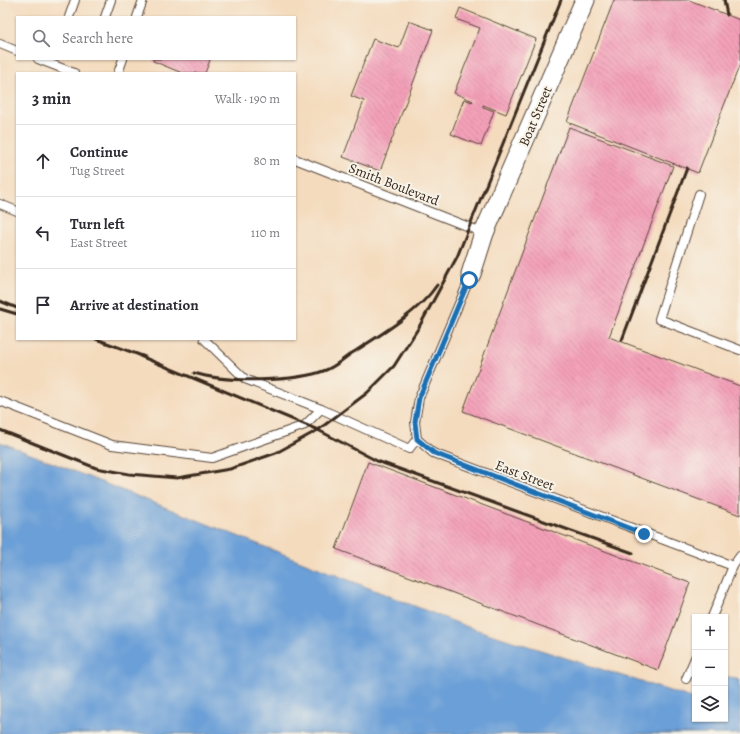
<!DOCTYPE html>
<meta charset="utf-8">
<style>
body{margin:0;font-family:Alegreya,serif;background:#f2f2f3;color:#2b2b33}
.controls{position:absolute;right:12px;bottom:12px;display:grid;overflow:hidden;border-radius:0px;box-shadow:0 1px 3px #0004}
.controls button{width:36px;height:36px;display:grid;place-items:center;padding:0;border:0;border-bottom:1px solid #e1e1e2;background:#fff;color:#2b2b33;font:20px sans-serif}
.stop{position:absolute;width:12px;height:12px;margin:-9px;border:3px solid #1f6fb2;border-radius:50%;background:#fff}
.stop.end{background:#1f6fb2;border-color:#fff;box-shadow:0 1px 4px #0008}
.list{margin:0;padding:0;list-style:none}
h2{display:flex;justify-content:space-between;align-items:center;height:52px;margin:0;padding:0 16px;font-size:17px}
h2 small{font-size:13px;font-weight:400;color:#7c7c81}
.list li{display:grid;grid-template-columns:26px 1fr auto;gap:12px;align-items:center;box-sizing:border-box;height:72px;padding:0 16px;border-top:1px solid #e1e1e2}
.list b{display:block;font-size:15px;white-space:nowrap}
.list p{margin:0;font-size:13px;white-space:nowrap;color:#7c7c81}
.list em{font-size:13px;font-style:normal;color:#7c7c81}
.icon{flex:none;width:22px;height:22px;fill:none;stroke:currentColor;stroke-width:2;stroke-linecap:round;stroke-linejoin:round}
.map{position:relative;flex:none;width:740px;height:734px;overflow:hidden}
.search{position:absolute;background:#fff;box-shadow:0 1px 3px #0004;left:16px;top:16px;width:280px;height:44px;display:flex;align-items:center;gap:10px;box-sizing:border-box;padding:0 14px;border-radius:0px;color:#7c7c81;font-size:15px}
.panel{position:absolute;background:#fff;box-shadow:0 1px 3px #0004;left:16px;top:72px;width:280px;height:268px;border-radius:0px}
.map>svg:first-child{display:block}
.water{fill:#6b9fd7;stroke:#53647a}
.building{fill:url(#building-back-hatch)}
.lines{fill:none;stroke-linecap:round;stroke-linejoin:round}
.service-casing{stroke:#574536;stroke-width:10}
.tertiary-casing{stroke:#574536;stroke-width:21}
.service{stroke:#fff;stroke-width:8}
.tertiary{stroke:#fff;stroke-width:19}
.rail{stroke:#3b2a1e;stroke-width:3}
.route{stroke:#1f6fb2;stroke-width:5}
.labels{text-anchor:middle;stroke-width:4;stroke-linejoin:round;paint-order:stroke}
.street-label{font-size:14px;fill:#3b2a1e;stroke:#f7f3e8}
</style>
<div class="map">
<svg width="740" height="734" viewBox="0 0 740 734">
<defs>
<pattern id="building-back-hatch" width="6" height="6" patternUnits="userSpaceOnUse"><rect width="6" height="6" fill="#f4a1ba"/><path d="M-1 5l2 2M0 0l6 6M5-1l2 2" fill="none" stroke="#c78397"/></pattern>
</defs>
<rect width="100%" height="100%" fill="#f7f3e8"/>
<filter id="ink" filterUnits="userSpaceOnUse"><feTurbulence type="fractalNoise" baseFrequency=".025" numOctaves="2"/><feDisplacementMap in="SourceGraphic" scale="8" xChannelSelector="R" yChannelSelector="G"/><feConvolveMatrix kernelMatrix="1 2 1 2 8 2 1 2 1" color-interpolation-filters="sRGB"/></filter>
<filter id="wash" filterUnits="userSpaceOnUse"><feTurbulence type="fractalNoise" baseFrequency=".012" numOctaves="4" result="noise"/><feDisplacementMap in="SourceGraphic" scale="16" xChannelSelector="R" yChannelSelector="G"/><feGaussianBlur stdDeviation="0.9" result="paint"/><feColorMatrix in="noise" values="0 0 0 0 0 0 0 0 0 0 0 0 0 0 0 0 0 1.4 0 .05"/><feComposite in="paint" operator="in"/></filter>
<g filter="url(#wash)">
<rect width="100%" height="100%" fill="#f4dbbe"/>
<path class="water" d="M0,442L465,626L695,699V719H725V676L740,680V734H0Z"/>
<g id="blocks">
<g class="building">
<path d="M614,0H689L740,20V64L698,173L567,122Z"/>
<path d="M460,8L536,39L506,114L483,105V107L494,111L481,146L451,134L464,99L472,102L473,101L454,93L480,28L456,19Z"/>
<path d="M409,21L433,30L380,171L343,157L364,101L351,96L373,39L399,48Z"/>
<path d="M153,59H207L210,60L205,73H182L153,61Z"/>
<path d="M569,127L673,166L609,337L740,386V515L463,411Z"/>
<path d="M368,462L690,583L658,670L336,549Z"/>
</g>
</g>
</g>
<g filter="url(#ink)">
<use href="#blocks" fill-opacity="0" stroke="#574536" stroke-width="1"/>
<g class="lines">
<defs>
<g id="service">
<path d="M69,17L75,0"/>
<path d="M105,17L111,0"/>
<path d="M137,17L143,0"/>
<path d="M0,44L17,51"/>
<path d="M38,59L74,73"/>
<path d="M118,73L123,59"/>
<path d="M295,159L484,233"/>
<path d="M699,194L659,319L740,350"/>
<path d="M0,204L17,211"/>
<path d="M469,280L419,398L415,422L417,439L433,453L733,566"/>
<path d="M204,339L245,379L321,409"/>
<path d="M0,401L112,445L212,458L305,425L321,409L409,449L417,439"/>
<path d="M712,617L733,566L740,556"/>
<path d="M686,679L695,658"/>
</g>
<path id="tertiary" d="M471,274L484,233L585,0"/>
</defs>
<use href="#service" class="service-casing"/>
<use href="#tertiary" class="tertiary-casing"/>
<use href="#service" class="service"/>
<use href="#tertiary" class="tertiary"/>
<g class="rail">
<path d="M724,0L727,15"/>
<path d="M0,301L17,308"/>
<path d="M0,309L17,314"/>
<path d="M96,339L145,357"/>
<path d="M622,340L687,168"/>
<path d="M140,356L318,430L377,461L633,553"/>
<path d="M194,373C225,383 296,382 326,370C336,366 343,359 352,353C379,336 419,312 437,285"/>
<path d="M0,430L96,468L129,474L177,478L230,469L276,453L318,430L367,393L394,366L419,327L457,257L561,0"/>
</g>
</g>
</g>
<g class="lines" filter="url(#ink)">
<path class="route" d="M469,280L419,398L415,422L417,439L434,453L644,534"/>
</g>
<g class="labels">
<g class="street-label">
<text transform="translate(535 116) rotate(-67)" y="5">Boat Street</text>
<text transform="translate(394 184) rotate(21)" y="5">Smith Boulevard</text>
<text transform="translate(525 475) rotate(21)" y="5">East Street</text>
</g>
</g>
</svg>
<div class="controls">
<button>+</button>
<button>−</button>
<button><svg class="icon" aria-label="layers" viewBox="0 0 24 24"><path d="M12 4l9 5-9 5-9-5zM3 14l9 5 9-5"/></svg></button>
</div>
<div class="stop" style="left:469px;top:280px"></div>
<div class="stop end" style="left:644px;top:534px"></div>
<div class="search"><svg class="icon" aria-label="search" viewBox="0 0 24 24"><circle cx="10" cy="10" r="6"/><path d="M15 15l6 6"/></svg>Search here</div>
<section class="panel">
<h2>3 min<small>Walk · 190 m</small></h2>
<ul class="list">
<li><svg class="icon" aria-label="ahead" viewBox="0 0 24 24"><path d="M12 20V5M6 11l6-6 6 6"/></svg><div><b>Continue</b><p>Tug Street</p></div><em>80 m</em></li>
<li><svg class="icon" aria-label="left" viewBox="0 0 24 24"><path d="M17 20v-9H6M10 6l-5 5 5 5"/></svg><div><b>Turn left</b><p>East Street</p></div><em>110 m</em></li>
<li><svg class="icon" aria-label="arrive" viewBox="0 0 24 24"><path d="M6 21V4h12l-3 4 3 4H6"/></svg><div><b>Arrive at destination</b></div></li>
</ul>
</section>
</div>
